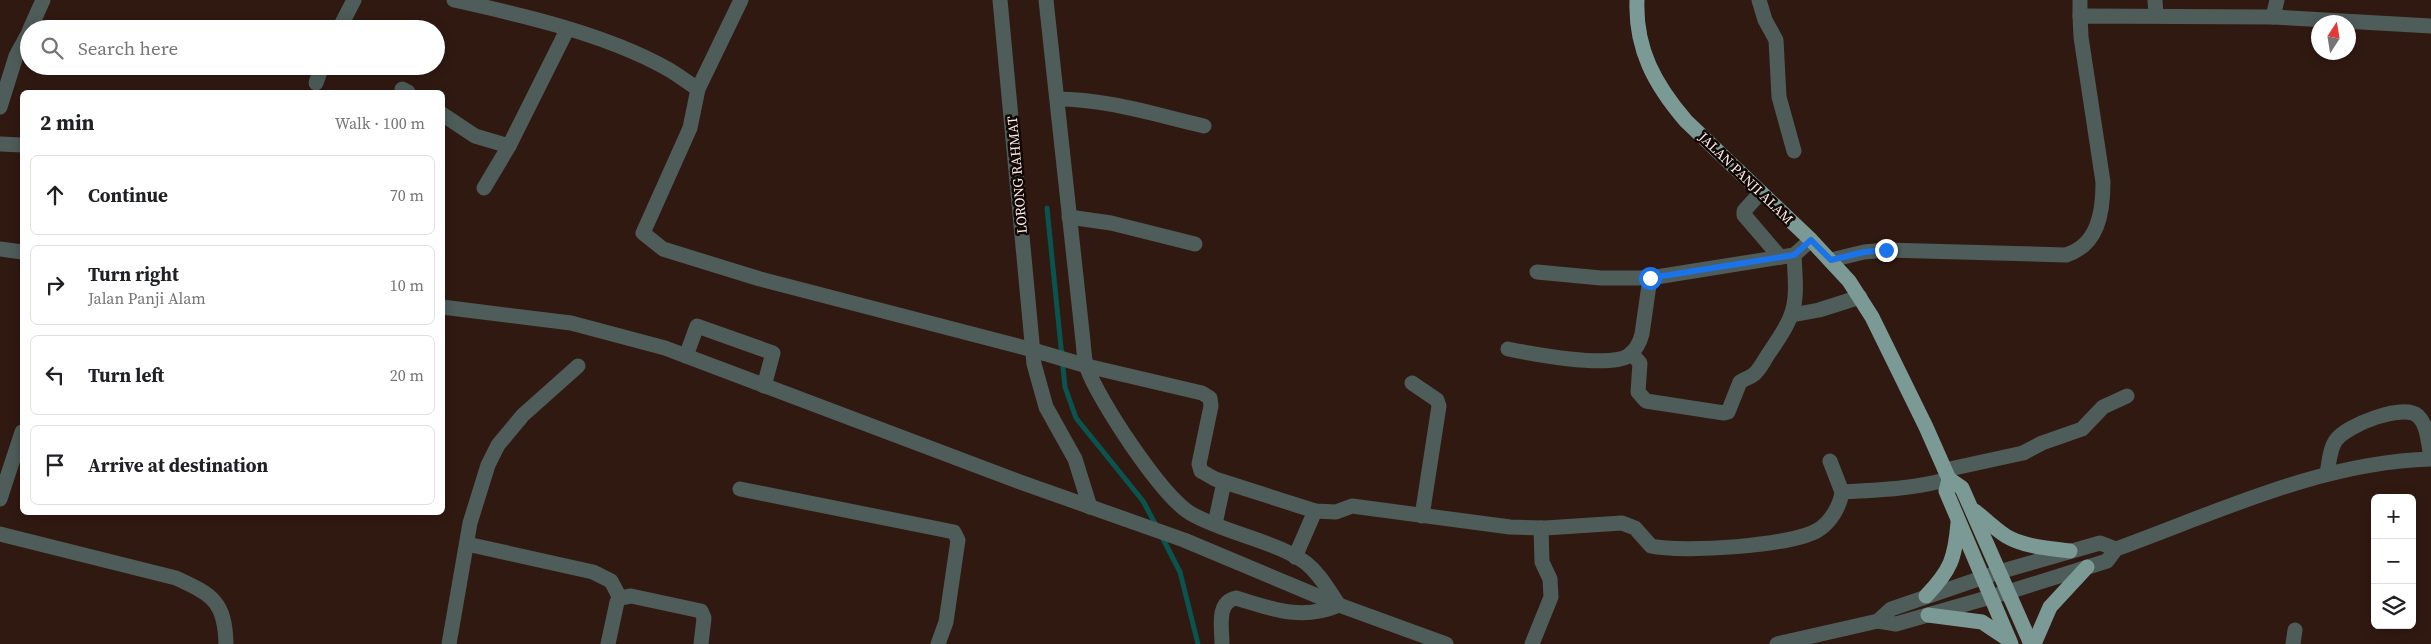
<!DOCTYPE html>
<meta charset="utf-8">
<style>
body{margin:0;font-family:"Source Serif 4",serif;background:#f2f2f2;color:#202124}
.controls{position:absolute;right:15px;bottom:15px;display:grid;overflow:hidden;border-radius:8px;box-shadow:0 2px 12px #0003}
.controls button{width:45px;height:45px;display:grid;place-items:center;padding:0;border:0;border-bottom:1px solid #e0e0e0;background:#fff;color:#202124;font:25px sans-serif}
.compass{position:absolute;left:2311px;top:15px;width:45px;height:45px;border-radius:50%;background:#fff;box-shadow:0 2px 12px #0003;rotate:12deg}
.stop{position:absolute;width:15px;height:15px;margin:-11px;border:4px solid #1a73e8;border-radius:50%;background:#fff}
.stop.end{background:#1a73e8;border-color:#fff;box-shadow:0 1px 5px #0008}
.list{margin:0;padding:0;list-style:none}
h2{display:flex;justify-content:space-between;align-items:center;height:65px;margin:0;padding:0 20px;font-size:21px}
h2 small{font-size:16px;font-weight:400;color:#757577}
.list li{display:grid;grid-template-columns:32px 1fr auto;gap:15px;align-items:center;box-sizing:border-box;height:80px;margin:0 10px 10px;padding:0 10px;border:1px solid #e0e0e0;border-radius:8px}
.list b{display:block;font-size:19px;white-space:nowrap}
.list p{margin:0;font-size:16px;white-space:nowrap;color:#757577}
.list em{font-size:16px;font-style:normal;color:#757577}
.icon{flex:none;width:28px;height:28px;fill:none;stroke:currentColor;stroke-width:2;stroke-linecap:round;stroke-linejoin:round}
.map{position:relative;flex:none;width:2431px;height:644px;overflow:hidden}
.search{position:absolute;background:#fff;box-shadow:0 2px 12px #0003;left:20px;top:20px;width:425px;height:55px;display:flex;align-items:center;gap:12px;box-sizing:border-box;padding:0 18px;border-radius:28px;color:#757577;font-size:19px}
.panel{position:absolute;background:#fff;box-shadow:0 2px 12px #0003;left:20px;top:90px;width:425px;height:425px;border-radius:8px}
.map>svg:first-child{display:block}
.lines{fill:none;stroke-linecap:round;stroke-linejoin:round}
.stream{stroke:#09544e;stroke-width:5}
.minor{stroke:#4e5c5a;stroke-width:15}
.major{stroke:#7b9995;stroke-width:15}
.route{stroke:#1a73e8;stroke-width:6}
.labels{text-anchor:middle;stroke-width:5;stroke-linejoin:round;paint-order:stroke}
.street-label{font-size:14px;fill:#feeee8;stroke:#110705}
</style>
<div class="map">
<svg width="2431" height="644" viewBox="0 0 2431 644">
<rect width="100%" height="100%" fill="#301911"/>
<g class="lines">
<g class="stream">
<path d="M1047,208L1065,387L1076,418L1143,501L1157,527"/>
<path d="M1161,535L1180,572L1198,644"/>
</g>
<g class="minor">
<path d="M454,0C522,15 605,34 666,68C677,74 687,82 698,89L690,128L643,233L663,249L760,279L1033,350L1087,366L1202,393L1210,398L1211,406L1199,464L1201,471L1215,479L1315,511L1336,512L1352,506L1510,527L1545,528L1622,523L1635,528L1651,546C1683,553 1792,546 1818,530C1831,522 1840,506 1842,492L1830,461"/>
<path d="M1000,0L1034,364L1046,407L1075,459L1090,507"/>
<path d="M1046,0L1083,341C1084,350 1084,360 1087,368C1099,401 1161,495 1190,513C1224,533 1276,541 1306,563C1320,574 1329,591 1339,605C1301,621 1273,609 1236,598C1216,602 1222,628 1222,644"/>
<path d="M1759,0L1765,20L1776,40L1779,97L1794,151"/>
<path d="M2155,0L2156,15"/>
<path d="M2080,16V0"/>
<path d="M2273,17L2277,0"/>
<path d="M30,29L43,0"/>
<path d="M339,29L354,0"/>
<path d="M316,83L322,66"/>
<path d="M402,89L408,92"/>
<path d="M698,89L741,0"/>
<path d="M1057,99C1107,99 1156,115 1204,126"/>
<path d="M0,107L16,56L29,32"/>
<path d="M442,114L475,136L509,146L567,30"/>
<path d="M0,144L22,145"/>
<path d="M484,188L509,146"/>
<path d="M1761,192L1744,211V215L1780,257"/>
<path d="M1069,217L1111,223L1195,244"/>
<path d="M0,249L22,252"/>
<path d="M1831,260L1864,252L1886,250L2066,255C2098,245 2103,213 2103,182L2081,37L2080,16L2273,17L2431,26"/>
<path d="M1537,272L1601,278H1650L1794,255L1811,240"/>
<path d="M442,307L571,323L665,348L1020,482L1184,540L1339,605L1446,644"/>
<path d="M1792,315L1819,310L1860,297"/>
<path d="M1508,349C1533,354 1608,368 1628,356C1635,351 1640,342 1642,334L1650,278"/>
<path d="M1631,353L1640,363L1638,392L1646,401L1724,413L1728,412L1740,382C1744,379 1749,378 1753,375C1760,370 1764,360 1769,353C1798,311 1797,305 1794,255"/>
<path d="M686,356L697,326L773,353L764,386"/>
<path d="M1412,383L1437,400L1439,406L1422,516"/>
<path d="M1945,470L2023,453L2042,443L2082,429L2103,407L2127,396"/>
<path d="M2327,473C2329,463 2330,448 2336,440C2347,425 2403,403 2418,416C2428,425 2428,444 2431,456"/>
<path d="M740,489L954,532L958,540L946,622L938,644"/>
<path d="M1842,492C1879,490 1913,489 1949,479"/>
<path d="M0,499L22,432"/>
<path d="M1215,524L1224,482"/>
<path d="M0,534L176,578C213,595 225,602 226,644"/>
<path d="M467,544L593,572L611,581L620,598"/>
<path d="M1295,557L1315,511"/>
<path d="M1878,621L1891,609L1999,572L2100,543L2116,549"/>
<path d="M449,644L470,523L488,465L498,445L523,415L578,366"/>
<path d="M608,644L617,602L620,598L631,596L701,611L704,618L701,644"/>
<path d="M1532,644L1551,597L1550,579L1542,562L1541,528"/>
<path d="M1777,644L1878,621L1896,624L2008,592L2107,561L2116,549C2218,512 2321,462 2431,459"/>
<path d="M2293,644L2295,630"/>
</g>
<g class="major">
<path d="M1637,0C1635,49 1655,85 1686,121L1811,240L1849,281L1872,317L1926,427L1949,479L1962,488L2031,644"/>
<path d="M1949,479L1946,491L2011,644"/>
<path d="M1975,511C1985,519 1995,529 2006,536C2024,547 2049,548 2070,551"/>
<path d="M1926,596C1951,570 1955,558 1958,523"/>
<path d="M1928,615L1982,622L2009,640"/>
<path d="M2034,644L2050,607L2087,567"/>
</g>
</g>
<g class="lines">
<path class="route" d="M1650,278L1794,255L1811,240L1831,260L1864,252L1886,250"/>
</g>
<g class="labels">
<g class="street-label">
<text transform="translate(1017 175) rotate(-95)" y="5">LORONG RAHMAT</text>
<text transform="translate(1746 178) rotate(44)" y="5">JALAN PANJI ALAM</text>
</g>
</g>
</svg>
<div class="controls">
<button>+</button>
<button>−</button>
<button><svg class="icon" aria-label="layers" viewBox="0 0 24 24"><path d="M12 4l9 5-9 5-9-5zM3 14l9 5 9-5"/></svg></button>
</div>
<svg class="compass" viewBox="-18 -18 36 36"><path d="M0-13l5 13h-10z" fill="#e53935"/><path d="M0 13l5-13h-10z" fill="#757577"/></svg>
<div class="stop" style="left:1650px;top:278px"></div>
<div class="stop end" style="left:1886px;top:250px"></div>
<div class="search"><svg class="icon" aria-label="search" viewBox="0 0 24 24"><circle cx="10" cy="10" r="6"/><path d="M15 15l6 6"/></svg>Search here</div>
<section class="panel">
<h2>2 min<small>Walk · 100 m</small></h2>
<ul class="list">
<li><svg class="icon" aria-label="ahead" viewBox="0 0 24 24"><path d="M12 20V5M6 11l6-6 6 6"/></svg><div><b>Continue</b></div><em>70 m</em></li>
<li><svg class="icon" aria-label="right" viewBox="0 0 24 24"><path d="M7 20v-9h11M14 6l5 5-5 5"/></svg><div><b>Turn right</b><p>Jalan Panji Alam</p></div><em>10 m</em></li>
<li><svg class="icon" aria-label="left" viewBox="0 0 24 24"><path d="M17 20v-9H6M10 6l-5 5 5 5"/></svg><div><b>Turn left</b></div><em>20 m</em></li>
<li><svg class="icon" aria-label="arrive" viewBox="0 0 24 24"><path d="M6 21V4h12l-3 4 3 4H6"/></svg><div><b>Arrive at destination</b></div></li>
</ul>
</section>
</div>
